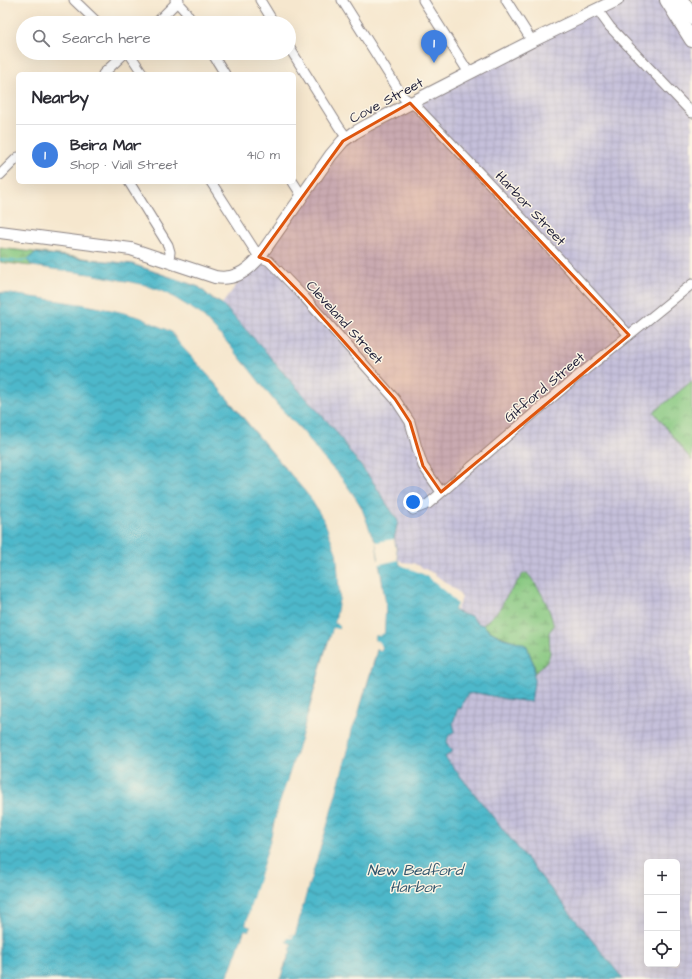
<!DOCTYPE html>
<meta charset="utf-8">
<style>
body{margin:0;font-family:"Architects Daughter",sans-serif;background:#f2f2f3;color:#2b2b33}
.controls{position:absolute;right:12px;bottom:12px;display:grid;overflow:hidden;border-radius:6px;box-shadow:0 4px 16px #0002}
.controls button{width:36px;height:36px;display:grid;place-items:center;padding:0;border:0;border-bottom:1px solid #e1e1e2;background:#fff;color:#2b2b33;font:20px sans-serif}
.you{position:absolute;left:413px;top:502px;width:14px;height:14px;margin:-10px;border:3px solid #fff;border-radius:50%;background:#1a73e8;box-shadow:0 0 0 6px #1a73e833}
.badge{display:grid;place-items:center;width:26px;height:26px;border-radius:50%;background:#1a73e8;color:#fff;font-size:13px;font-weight:700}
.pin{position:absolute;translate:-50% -33px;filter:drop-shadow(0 1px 2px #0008)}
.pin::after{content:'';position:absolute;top:21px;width:14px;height:12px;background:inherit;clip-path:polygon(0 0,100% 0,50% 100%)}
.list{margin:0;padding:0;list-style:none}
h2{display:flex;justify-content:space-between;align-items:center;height:52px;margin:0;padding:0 16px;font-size:17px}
h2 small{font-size:13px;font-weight:400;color:#7c7c81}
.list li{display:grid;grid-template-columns:26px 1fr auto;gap:12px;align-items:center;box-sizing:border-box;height:60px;padding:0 16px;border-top:1px solid #e1e1e2}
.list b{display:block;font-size:15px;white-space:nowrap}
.list p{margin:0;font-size:13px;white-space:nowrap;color:#7c7c81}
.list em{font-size:13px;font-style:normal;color:#7c7c81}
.icon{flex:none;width:22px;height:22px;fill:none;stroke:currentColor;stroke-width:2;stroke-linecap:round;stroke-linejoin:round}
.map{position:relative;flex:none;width:692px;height:979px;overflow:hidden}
.search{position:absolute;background:#fff;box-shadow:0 4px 16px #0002;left:16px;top:16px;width:280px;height:44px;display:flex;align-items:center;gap:10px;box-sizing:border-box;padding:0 14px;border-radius:22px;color:#7c7c81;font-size:15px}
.panel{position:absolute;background:#fff;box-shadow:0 4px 16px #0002;left:16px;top:72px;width:280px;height:112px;border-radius:6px}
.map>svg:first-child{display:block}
.industrial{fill:url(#industrial-grid);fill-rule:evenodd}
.wetland{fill:url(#wetland-marsh);stroke:#54745e}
.park{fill:url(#park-crowns);stroke:#54745e}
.water{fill:url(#water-waves);stroke:#386d82}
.pier{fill:#f6e7ce}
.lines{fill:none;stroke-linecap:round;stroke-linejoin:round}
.stream{stroke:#4db8ca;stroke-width:2}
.street-casing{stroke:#8c8484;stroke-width:11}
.secondary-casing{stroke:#8c8484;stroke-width:14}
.primary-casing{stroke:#8c8484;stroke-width:16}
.street{stroke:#fff;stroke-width:9}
.secondary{stroke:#fff;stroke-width:12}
.primary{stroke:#fff;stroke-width:14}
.marked{fill:#de560e;fill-opacity:0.2;stroke:#de560e;stroke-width:3;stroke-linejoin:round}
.labels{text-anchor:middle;stroke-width:3;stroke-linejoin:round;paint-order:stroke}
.street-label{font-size:14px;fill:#22223b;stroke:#fcf5e5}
.water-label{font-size:15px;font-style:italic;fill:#31566d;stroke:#fcf5e5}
</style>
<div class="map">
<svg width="692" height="979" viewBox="0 0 692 979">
<defs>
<pattern id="industrial-grid" width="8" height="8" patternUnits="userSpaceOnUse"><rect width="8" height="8" fill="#c5c0da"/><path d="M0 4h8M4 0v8" fill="none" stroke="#a9a5bc"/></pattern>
<pattern id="wetland-marsh" width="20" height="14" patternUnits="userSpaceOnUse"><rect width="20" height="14" fill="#86c780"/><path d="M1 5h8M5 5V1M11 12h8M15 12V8" fill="none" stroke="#6da16a"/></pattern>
<pattern id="park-crowns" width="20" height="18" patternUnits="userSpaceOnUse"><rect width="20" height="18" fill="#86c780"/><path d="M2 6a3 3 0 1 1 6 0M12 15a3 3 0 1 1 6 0" fill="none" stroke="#6da16a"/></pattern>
<pattern id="water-waves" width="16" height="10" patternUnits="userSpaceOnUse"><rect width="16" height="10" fill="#4db8ca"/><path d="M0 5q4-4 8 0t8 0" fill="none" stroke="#4095a5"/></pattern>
</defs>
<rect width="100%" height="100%" fill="#fcf5e5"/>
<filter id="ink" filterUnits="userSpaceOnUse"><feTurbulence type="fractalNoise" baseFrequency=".025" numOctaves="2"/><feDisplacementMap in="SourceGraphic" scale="8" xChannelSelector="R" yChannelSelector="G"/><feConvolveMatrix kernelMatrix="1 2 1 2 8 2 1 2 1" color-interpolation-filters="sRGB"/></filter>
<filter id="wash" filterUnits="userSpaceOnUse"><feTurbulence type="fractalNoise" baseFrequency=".012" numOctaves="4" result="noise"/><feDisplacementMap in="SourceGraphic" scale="16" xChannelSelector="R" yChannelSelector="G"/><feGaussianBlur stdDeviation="0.9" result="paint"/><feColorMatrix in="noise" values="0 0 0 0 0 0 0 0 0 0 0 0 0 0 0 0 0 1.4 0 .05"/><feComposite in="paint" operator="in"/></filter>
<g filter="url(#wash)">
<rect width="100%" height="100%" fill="#f6e7ce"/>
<path class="industrial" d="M617,0H667L692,40V979H623L445,757L450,748L448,745L447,741L448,737L449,735L455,731L453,723L458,708L461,709L463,702L468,694L477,693L506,699L534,683V674L483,625L476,622L470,615L469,616L454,611L398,560L394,539L397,529L398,521L395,516L384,500L374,483L357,460L262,347L222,304L251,266L339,145ZM647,862H677V964H647Z"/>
<g class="wetland">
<path d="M0,248L100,260L68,271L0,262Z"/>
<path d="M527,573C537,585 545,598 550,613C552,618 552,621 554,626L549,632L550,653L548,660L534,674V664L531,658L527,646C511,638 496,638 483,625L501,608L504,600L523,574Z"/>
</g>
<path class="park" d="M692,381V461L654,412Z"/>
<g class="water">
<path d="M35,253L132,264L199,287L211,298L222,304L262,347L278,367L336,431L350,452L374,483L384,500L395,516L398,521L394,539L398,560L401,565H412L460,599L454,611L469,616L470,615L476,622L483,625L488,630L503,638L519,642L527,646L531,658L534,664V683L531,702L506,699L477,693L468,694L463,702L461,709L458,708L453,723L455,731C446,736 444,744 453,751L445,757L623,979H280C284,967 290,956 291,944L286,942L288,937L295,934L307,890L327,825L338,785L347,753L352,728L357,717L375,658L377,648L381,651L382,647L374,640L376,635L384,633L385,612V601L376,542L371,534L361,507L356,499L342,479L321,456L303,432L277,405L248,368L223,338L200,314L168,294L144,285L93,275L36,267L32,266L27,260Z"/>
<path d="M0,292L83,304L118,311L140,317L172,332L179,343L210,377L259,437L310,497L325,522L337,554L340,597L335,623L340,625L339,629H333L324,654L301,739L277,812L269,846L246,925L251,927L249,931L245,930L227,979H0Z"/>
</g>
<g class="pier">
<path d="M29,266L36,267L93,275L144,285L168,294L200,314L223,338L248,368L277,405L303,432L321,456L342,479L356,499L361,507L371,534L376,542L394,539L398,560H400L402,562L413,563L433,573L457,591L462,598L456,610L454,611L457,604L449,595L425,575L401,565L398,560L380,564L379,567L385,601V612L384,633L379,636L376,635L374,640L378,641L382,647L381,651L377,648L357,717L352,728L347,753L338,785L327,825L307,890L295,934L292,938H288L286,942L291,944L290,953L284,964L280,979H278L282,964L288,952L289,945L285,944L287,936H291L294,933L305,889L326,825L336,784L345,752L350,727L355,717L373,658L375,647L377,646L379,647L377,643L373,641L372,640L374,633L379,634L382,632L383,612V601L377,567V561L379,559L376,543L374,544L370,535L359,508L354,500L340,481L319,457L301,434L276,407L247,369L222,339L199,316L167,296L143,287L93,277L36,269L31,268Z"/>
<path d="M0,290L83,302L118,309L141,316L173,330L181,342L212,375L261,436L312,496L327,521L338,553L342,597L337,622L342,624L341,630L339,631H334L326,655L302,739L279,813L271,846L254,901L248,924L253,926L251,932L250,933L246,932L229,979H227L245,930L249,931L251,927L246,925L252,901L269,846L277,812L301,739L333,628L339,629L340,625L335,623L340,597L337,554L325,522L310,497L210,377L179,343L172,332L140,317L118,311L83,304L0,292Z"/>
</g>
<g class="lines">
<path class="stream" d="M0,260L16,261L27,260"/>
</g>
</g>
<g filter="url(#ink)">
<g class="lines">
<defs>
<g id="street">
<path d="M74,0L98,23"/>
<path d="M175,0L185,11L193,23"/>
<path d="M260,0L274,23"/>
<path d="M342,0L403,97L418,108L523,219L629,335"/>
<path d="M423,0L469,73"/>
<path d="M506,0L532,41"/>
<path d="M598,9L602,16L610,27L692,113"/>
<path d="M156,23L179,0"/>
<path d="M289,47L339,127L347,138"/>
<path d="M129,53L143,74"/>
<path d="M212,53L225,74"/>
<path d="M103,74L125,53"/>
<path d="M0,175L18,157"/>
<path d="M129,182L168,245L170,252L169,261"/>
<path d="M211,182L259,257L269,261L305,298L395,399L410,422L417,448L423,466L441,492"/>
<path d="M293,182L302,196"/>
<path d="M413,510L428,504L574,379L649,319L692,284"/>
</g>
<path id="secondary" d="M0,232L131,249L215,277C233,280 245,273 257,260L331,155L343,141L354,133L368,125L532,41L617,0"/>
<g id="primary">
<path d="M667,0L692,40"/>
<path d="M681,0L692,17"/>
</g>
</defs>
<use href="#street" class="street-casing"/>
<use href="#secondary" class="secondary-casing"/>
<use href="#primary" class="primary-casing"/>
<use href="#street" class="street"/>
<use href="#secondary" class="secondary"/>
<use href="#primary" class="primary"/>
</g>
</g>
<path class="marked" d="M410,103L629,335L441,492L423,466L410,422L395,399L305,298L269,261L259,257L343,141Z"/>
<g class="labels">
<g class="street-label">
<text transform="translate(386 100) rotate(-28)" y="5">Cove Street</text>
<text transform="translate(531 208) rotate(47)" y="5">Harbor Street</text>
<text transform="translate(345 322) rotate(48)" y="5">Cleveland Street</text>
<text transform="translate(544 387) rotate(-40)" y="5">Gifford Street</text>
</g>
<g class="water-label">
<text x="415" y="875">New Bedford<tspan x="415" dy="17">Harbor</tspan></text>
</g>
</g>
</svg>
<div class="controls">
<button>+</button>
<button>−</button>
<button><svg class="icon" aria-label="locate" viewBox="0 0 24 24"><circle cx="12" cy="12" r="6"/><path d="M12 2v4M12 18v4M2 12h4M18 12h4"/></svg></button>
</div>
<div class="you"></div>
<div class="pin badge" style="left:434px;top:63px;background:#3f7fe0">1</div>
<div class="search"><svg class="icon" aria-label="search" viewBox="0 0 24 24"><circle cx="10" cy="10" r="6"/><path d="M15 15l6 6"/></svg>Search here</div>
<section class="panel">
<h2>Nearby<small></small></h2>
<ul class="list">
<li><span class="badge" style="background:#3f7fe0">1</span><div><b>Beira Mar</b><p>Shop · Viall Street</p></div><em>410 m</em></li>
</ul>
</section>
</div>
